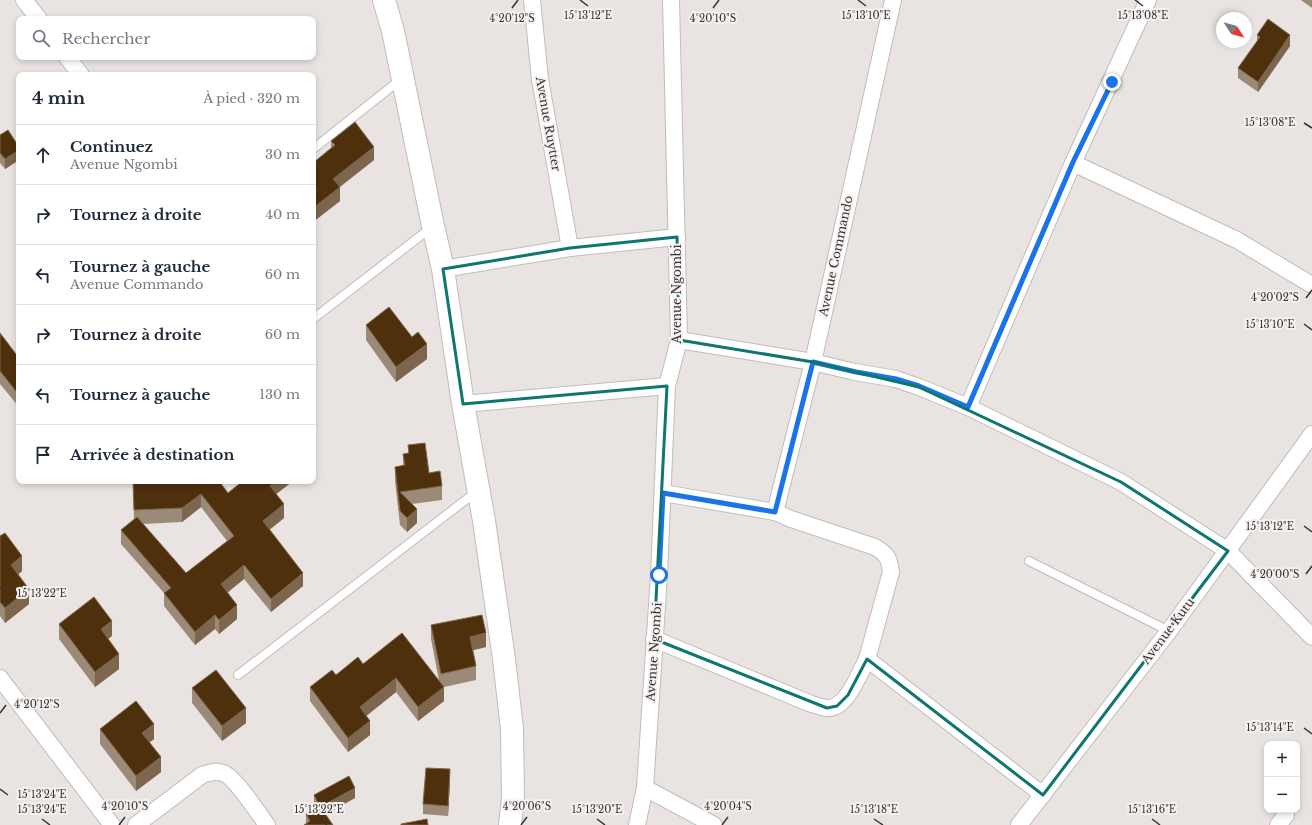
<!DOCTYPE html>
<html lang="fr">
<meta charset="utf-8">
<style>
body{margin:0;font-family:"Libre Baskerville",serif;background:#f6f6f7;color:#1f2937}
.controls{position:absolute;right:12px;bottom:12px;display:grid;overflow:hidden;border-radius:8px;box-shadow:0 2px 6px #0003}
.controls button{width:36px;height:36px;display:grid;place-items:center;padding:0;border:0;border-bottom:1px solid #e0e1e3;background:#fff;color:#1f2937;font:20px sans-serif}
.compass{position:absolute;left:1216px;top:12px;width:36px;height:36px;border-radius:50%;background:#fff;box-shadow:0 2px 6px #0003;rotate:126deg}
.stop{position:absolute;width:12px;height:12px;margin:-9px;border:3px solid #1a73e8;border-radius:50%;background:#fff}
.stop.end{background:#1a73e8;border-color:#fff;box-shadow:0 1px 4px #0008}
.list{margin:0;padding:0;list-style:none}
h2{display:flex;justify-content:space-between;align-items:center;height:52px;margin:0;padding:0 16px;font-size:17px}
h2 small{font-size:13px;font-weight:400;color:#747a83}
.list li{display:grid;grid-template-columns:26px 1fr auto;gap:12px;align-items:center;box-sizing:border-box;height:60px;padding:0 16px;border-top:1px solid #e0e1e3}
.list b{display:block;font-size:15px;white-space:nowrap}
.list p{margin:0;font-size:13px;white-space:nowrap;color:#747a83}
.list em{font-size:13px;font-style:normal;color:#747a83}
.icon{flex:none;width:22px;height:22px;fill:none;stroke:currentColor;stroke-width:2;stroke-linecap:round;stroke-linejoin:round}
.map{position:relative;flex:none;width:1312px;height:825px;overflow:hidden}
.search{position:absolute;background:#fff;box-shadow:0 2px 6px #0003;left:16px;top:16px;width:300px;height:44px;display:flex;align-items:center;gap:10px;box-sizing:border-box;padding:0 14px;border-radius:8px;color:#747a83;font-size:15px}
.panel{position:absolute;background:#fff;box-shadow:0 2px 6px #0003;left:16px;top:72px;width:300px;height:412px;border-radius:8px}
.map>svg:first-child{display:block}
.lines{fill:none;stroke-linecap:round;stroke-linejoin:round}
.service-casing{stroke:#c1bcbb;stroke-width:10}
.minor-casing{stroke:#c1bcbb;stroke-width:18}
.secondary-casing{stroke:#c1bcbb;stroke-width:24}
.service{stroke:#fff;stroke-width:8}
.minor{stroke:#fff;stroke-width:16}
.secondary{stroke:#fff;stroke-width:22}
.wall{fill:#9c8a78;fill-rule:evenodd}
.shaded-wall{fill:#7d664d}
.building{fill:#4f300d;stroke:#7d664d}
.route{stroke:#1a73e8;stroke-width:5}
.marked{fill:none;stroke:#0f766e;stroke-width:3;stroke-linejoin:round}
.ticks{fill:none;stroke:#363433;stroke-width:1.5}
.labels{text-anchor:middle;stroke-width:4;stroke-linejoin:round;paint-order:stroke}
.street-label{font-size:12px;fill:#363433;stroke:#f6f1f0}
.ticks-label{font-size:10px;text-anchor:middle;fill:#363433;stroke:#f6f1f0;stroke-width:4;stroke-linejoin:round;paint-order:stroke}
</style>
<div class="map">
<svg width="1312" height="825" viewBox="0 0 1312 825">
<rect width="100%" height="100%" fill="#e9e4e2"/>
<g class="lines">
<defs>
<g id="service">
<path d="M313,149L400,80"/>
<path d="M313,319L432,227"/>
<path d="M1029,561L1169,631"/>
<path d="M238,675L476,492"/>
</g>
<g id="minor">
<path d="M24,0L39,19"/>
<path d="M532,0L540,79L570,248"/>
<path d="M67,57L81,75"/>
<path d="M1073,163L1237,240L1312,285"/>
<path d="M443,269L570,248L677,237"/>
<path d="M679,340L813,362L855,372L896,379L919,387L968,407L1121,482L1228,551L1312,637"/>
<path d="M463,404L667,386"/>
<path d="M968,407L1073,163L1148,0"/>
<path d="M663,493L775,512L791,519L875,547C888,555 889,558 891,572L867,659L1043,795"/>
<path d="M775,512L813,362L893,0"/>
<path d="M654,639L809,703C815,705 822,708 828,708C847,708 859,674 867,659"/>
<path d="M0,678L112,825"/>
<path d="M645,788L714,825"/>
<path d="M136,825L202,775C210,773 215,770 223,773C234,776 259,814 267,825"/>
<path d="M637,825L645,788L659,575L667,386L679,340L671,0"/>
<path d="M1019,825L1169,631L1312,434"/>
<path d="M1278,825L1286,815"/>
</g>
<path id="secondary" d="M384,0L393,31L433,226L443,269L463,404L484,521L504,659L512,729L513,798L510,825"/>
</defs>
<use href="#service" class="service-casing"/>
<use href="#minor" class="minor-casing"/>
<use href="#secondary" class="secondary-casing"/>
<use href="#service" class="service"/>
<use href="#minor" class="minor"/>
<use href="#secondary" class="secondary"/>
</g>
<g class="wall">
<path d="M1301,0H1312V8Z"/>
<path d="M1257,35L1290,46L1258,92L1238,78V68L1257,43Z"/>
<path d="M0,135L19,147V160L5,169L0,163Z"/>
<path d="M331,141L374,160L340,187V201L313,222V163L331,148Z"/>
<path d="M366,325L427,359L396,382L366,340Z"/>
<path d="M0,333L19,358V419V407L0,384Z"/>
<path d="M408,445L429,473L442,486V500L412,504L417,523L407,532L400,525L395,481V467L403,466V454L408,453Z"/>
<path d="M133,481L228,493L242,481H293L276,494L284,518L269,530L303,586L271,612L244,579L227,592L237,619L219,634L215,629L195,645L164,606V593L121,544V530L134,519ZM201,507L227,541L186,573L143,524L182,522Z"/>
<path d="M0,536L22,571L18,575L29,604L5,623L0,616Z"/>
<path d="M59,624L112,636L108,639L119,669L95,687L59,639Z"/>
<path d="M431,625L486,647L473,650L476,666V680L444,687V701L418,721L396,692L366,716L370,735L348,752L310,701V687L336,675L363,664L439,681L431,639Z"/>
<path d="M192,688L246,723L222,741L192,703Z"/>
<path d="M100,729L154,739L149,743L161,772L136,791L100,744Z"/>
<path d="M450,780L448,816L423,814V804Z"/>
<path d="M314,795L355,798L325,815L306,824V814L315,808L314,805Z"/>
</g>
<g class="shaded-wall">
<path d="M1290,35V46L1258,92V82Z"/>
<path d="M374,147V160L333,192V179Z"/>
<path d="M19,150V160L5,169V159Z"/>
<path d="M340,187V201L313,222V208Z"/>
<path d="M427,344V359L396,382V367Z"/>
<path d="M275,481H293L270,499V486Z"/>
<path d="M201,494V507L182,522V508Z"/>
<path d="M284,504V518L263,535V521Z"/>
<path d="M417,509V523L407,532V518Z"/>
<path d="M22,556V571L11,580V565Z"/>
<path d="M244,565V579L221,598V584Z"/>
<path d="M303,573V586L271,612V599Z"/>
<path d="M29,589V604L5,623V608Z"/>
<path d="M237,605V619L219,634V620Z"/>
<path d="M215,615V629L195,645V632Z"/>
<path d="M112,621V636L101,644V629Z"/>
<path d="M486,633V647L470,651V637Z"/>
<path d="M119,654V669L95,687V672Z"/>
<path d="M396,678V692L360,721V707Z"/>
<path d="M444,687V701L418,721V707Z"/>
<path d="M246,708V723L222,741V726Z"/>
<path d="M370,721V735L348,752V738Z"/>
<path d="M154,724V739L142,748V733Z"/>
<path d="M161,757V772L136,791V776Z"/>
<path d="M450,769V780L448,816V806Z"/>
<path d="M355,788V798L320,817V807Z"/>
</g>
<g class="building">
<path d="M1268,19L1290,35L1258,82L1238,68L1260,37L1257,35Z"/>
<path d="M355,122L374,147L333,179L340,187L313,208V163L335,145L331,141Z"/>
<path d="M8,130L19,147V150L5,159L0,153V135Z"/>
<path d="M389,307L412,337L418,332L427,344L396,367L366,325Z"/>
<path d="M0,333L19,358V395L0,371Z"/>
<path d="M425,443L429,473L440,471L442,486L400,492L417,509L407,518L400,511L395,467L405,465L403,454L409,453L408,445Z"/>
<path d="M133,481H219L228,493L243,481H275L270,486L284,504L263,521L303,573L271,599L244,565L221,584L237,605L219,620L215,615L195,632L164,593L171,588L121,530L137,517L186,573L234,536L201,494L182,508L134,510Z"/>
<path d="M5,533L22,556L11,565L29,589L5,608L0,602V536Z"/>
<path d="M94,597L112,621L101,629L119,654L95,672L59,624Z"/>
<path d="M482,615L486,633L470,637L476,666L441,674L431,625Z"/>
<path d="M402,633L444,687L418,707L396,678L360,707L370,721L348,738L310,687L332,670L336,675L358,657L363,664Z"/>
<path d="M216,670L246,708L222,726L192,688Z"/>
<path d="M136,701L154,724L142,733L161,757L136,776L100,729Z"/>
<path d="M426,768L450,769L448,806L423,804Z"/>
<path d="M349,776L355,788L320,807L314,795Z"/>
<path d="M319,805L333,825H304L310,821L306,814Z"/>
<path d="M427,819L428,825H401V824Z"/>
</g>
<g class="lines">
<path class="route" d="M659,575L663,493L775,512L813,362L856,372L896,379L919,386L968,407L1073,162L1112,82"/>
</g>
<path class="marked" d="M677,237L679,340L813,362L919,387L1121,482L1228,551L1043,795L867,659L848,695L837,706L827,708L654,639L667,386L463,404L443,269L570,248Z"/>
<path class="ticks" d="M580,0L588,6M858,0L866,6M1135,0L1143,6M512,8L518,0M713,8L719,0M1304,123L1312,128M1306,298L1312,290M1304,324L1312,330M1304,526L1312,532M1306,574L1312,566M0,587L8,593M0,713L6,705M1304,728L1312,734M0,789L8,795M42,819L50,825M319,819L327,825M597,819L605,825M874,819L883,825M1152,819L1160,825M119,825L125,817M521,825L527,817M722,825L728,817"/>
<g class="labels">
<g class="street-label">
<text transform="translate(548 124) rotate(80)" y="4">Avenue Ruytter</text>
<text transform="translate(836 256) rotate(-78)" y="4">Avenue Commando</text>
<text transform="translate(677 294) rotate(-90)" y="4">Avenue Ngombi</text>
<text transform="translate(1168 631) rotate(-53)" y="4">Avenue Kutu</text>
<text transform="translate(654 652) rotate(-86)" y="4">Avenue Ngombi</text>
</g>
</g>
<g class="ticks-label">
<text x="588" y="19">15°13'12"E</text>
<text x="866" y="19">15°13'10"E</text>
<text x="1143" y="19">15°13'08"E</text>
<text x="512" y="22">4°20'12"S</text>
<text x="713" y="22">4°20'10"S</text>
<text x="1270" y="126">15°13'08"E</text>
<text x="1275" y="301">4°20'02"S</text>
<text x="1270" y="328">15°13'10"E</text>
<text x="1270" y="530">15°13'12"E</text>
<text x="1275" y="578">4°20'00"S</text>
<text x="42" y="597">15°13'22"E</text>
<text x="37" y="708">4°20'12"S</text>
<text x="1270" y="731">15°13'14"E</text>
<text x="42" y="798">15°13'24"E</text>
<text x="125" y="810">4°20'10"S</text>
<text x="527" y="810">4°20'06"S</text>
<text x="728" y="810">4°20'04"S</text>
<text x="42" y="813">15°13'24"E</text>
<text x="319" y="813">15°13'22"E</text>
<text x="597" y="813">15°13'20"E</text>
<text x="874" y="813">15°13'18"E</text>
<text x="1152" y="813">15°13'16"E</text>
</g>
</svg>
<div class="controls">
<button>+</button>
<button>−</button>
</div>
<svg class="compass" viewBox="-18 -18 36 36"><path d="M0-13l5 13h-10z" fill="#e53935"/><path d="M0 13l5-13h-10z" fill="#747a83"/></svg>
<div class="stop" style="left:659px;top:575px"></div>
<div class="stop end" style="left:1112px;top:82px"></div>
<div class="search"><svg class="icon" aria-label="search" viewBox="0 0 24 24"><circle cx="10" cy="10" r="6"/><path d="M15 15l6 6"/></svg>Rechercher</div>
<section class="panel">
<h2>4 min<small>À pied · 320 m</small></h2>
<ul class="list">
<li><svg class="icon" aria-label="ahead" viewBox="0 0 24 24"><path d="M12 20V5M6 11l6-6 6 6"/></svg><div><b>Continuez</b><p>Avenue Ngombi</p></div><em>30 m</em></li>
<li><svg class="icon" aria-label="right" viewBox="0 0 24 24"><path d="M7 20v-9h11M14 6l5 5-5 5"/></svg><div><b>Tournez à droite</b></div><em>40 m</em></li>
<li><svg class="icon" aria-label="left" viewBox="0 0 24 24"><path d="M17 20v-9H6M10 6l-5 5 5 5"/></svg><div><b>Tournez à gauche</b><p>Avenue Commando</p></div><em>60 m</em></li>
<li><svg class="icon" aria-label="right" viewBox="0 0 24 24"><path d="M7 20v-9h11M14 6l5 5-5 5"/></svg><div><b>Tournez à droite</b></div><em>60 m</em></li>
<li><svg class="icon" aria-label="left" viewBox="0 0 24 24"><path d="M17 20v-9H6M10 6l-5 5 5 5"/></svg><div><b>Tournez à gauche</b></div><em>130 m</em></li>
<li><svg class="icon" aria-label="arrive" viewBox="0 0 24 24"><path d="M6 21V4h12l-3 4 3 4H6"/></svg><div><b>Arrivée à destination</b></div></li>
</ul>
</section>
</div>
